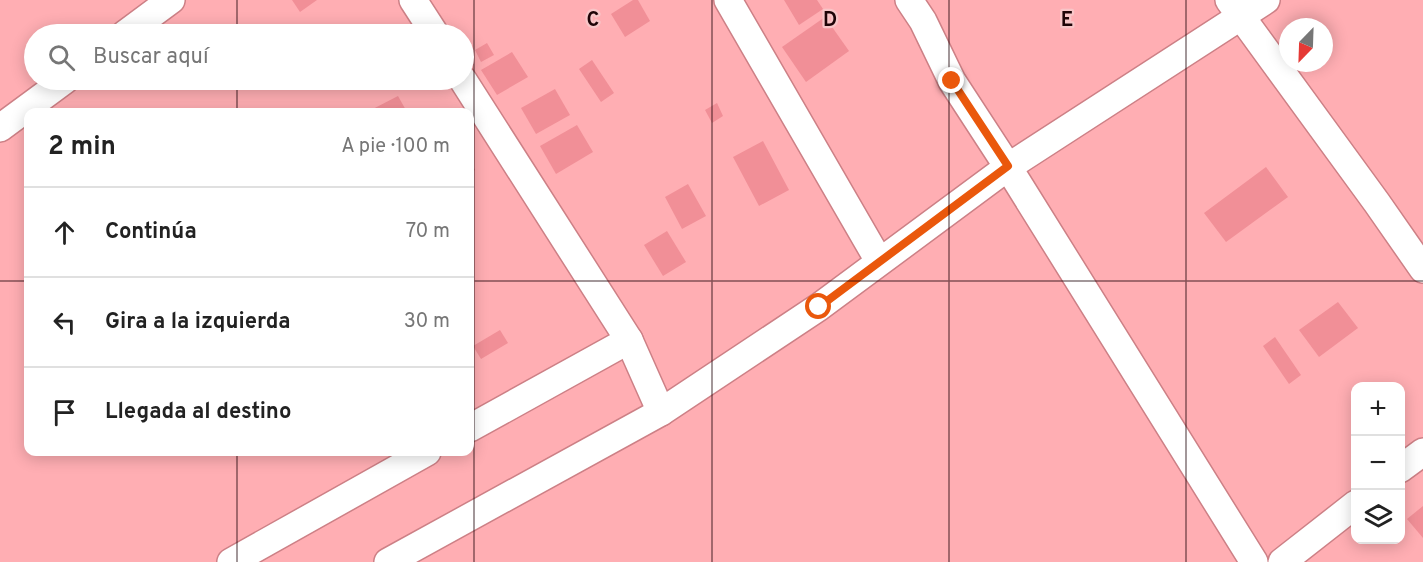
<!DOCTYPE html>
<html lang="es">
<meta charset="utf-8">
<style>
body{margin:0;font-family:Overpass,sans-serif;background:#f6f6f6;color:#222}
.controls{position:absolute;right:18px;bottom:18px;display:grid;overflow:hidden;border-radius:12px;box-shadow:0 3px 15px #0003}
.controls button{width:54px;height:54px;display:grid;place-items:center;padding:0;border:0;border-bottom:2px solid #e0e0e0;background:#fff;color:#222;font:30px sans-serif}
.compass{position:absolute;left:1279px;top:18px;width:54px;height:54px;border-radius:50%;background:#fff;box-shadow:0 3px 15px #0003;rotate:203deg}
.stop{position:absolute;width:18px;height:18px;margin:-14px;border:4px solid #ea580c;border-radius:50%;background:#fff}
.stop.end{background:#ea580c;border-color:#fff;box-shadow:0 2px 6px #0008}
.list{margin:0;padding:0;list-style:none}
h2{display:flex;justify-content:space-between;align-items:center;height:78px;margin:0;padding:0 24px;font-size:26px}
h2 small{font-size:20px;font-weight:400;color:#767676}
.list li{display:grid;grid-template-columns:39px 1fr auto;gap:18px;align-items:center;box-sizing:border-box;height:90px;padding:0 24px;border-top:2px solid #e0e0e0}
.list b{display:block;font-size:22px;white-space:nowrap}
.list em{font-size:20px;font-style:normal;color:#767676}
.icon{flex:none;width:33px;height:33px;fill:none;stroke:currentColor;stroke-width:2;stroke-linecap:round;stroke-linejoin:round}
.map{position:relative;flex:none;width:1423px;height:562px;overflow:hidden}
.search{position:absolute;background:#fff;box-shadow:0 3px 15px #0003;left:24px;top:24px;width:450px;height:66px;display:flex;align-items:center;gap:15px;box-sizing:border-box;padding:0 21px;border-radius:33px;color:#767676;font-size:22px}
.panel{position:absolute;background:#fff;box-shadow:0 3px 15px #0003;left:24px;top:108px;width:450px;height:348px;border-radius:12px}
.map>svg:first-child{display:block}
.building{fill:#f18f97}
.lines{fill:none;stroke-linecap:round;stroke-linejoin:round}
.minor-casing{stroke:#cd8086;stroke-width:30}
.minor{stroke:#fff;stroke-width:27}
.route{stroke:#ea580c;stroke-width:8}
.grid{fill:none;stroke:#1e0407;stroke-width:1.5;stroke-opacity:0.55}
.grid-label{font-size:20px;text-anchor:middle;font-weight:bold;fill:#1e0407;stroke:#f8c6c8;stroke-width:4.5;stroke-linejoin:round;paint-order:stroke}
</style>
<div class="map">
<svg width="1423" height="562" viewBox="0 0 1423 562">
<rect width="100%" height="100%" fill="#ffaeb3"/>
<g class="building">
<path d="M292,0H317L300,12Z"/>
<path d="M633,0H638L650,21L625,37L611,14Z"/>
<path d="M784,0H817L823,9L799,25Z"/>
<path d="M825,17L849,51L806,82L782,47Z"/>
<path d="M487,43L494,55L481,62L475,50Z"/>
<path d="M512,52L528,77L497,95L481,70Z"/>
<path d="M592,60L614,93L601,102L579,69Z"/>
<path d="M555,89L570,115L536,134L521,108Z"/>
<path d="M398,96L407,112H367Z"/>
<path d="M717,103L723,116L712,123L705,110Z"/>
<path d="M577,125L593,152L556,174L540,146Z"/>
<path d="M763,141L789,190L759,206L733,157Z"/>
<path d="M470,160L475,170L470,173Z"/>
<path d="M1266,167L1288,197L1226,242L1204,213Z"/>
<path d="M688,184L706,216L682,229L665,197Z"/>
<path d="M667,231L686,262L663,276L644,245Z"/>
<path d="M1338,302L1358,328L1319,357L1299,330Z"/>
<path d="M500,330L508,343L481,359L473,346Z"/>
<path d="M1275,337L1301,375L1289,384L1263,346Z"/>
<path d="M1423,506V538L1407,519Z"/>
</g>
<g class="lines">
<defs>
<g id="minor">
<path d="M413,0L435,34"/>
<path d="M728,0L879,261"/>
<path d="M909,0L923,21L952,81L1008,167L1254,562"/>
<path d="M1229,0L1377,203L1423,269"/>
<path d="M125,34L171,0"/>
<path d="M463,80L629,340L661,412"/>
<path d="M0,128L65,80"/>
<path d="M470,428L629,340"/>
<path d="M1400,469L1423,452"/>
<path d="M231,562L427,452"/>
<path d="M388,562L661,412L819,307L1008,167L1266,0"/>
<path d="M1282,562L1356,504"/>
</g>
</defs>
<use href="#minor" class="minor-casing"/>
<use href="#minor" class="minor"/>
</g>
<g class="lines">
<path class="route" d="M819,307L1008,166L952,81"/>
</g>
<path class="grid" d="M237,0V34M474,0V562M712,0V562M949,0V562M1186,0V562M237,80V112M0,281H28M470,281H1423M237,452V562"/>
<g class="grid-label">
<text x="593" y="26">C</text>
<text x="830" y="26">D</text>
<text x="1067" y="26">E</text>
</g>
</svg>
<div class="controls">
<button>+</button>
<button>−</button>
<button><svg class="icon" aria-label="layers" viewBox="0 0 24 24"><path d="M12 4l9 5-9 5-9-5zM3 14l9 5 9-5"/></svg></button>
</div>
<svg class="compass" viewBox="-18 -18 36 36"><path d="M0-13l5 13h-10z" fill="#e53935"/><path d="M0 13l5-13h-10z" fill="#767676"/></svg>
<div class="stop" style="left:819px;top:307px"></div>
<div class="stop end" style="left:952px;top:81px"></div>
<div class="search"><svg class="icon" aria-label="search" viewBox="0 0 24 24"><circle cx="10" cy="10" r="6"/><path d="M15 15l6 6"/></svg>Buscar aquí</div>
<section class="panel">
<h2>2 min<small>A pie · 100 m</small></h2>
<ul class="list">
<li><svg class="icon" aria-label="ahead" viewBox="0 0 24 24"><path d="M12 20V5M6 11l6-6 6 6"/></svg><div><b>Continúa</b></div><em>70 m</em></li>
<li><svg class="icon" aria-label="left" viewBox="0 0 24 24"><path d="M17 20v-9H6M10 6l-5 5 5 5"/></svg><div><b>Gira a la izquierda</b></div><em>30 m</em></li>
<li><svg class="icon" aria-label="arrive" viewBox="0 0 24 24"><path d="M6 21V4h12l-3 4 3 4H6"/></svg><div><b>Llegada al destino</b></div></li>
</ul>
</section>
</div>
